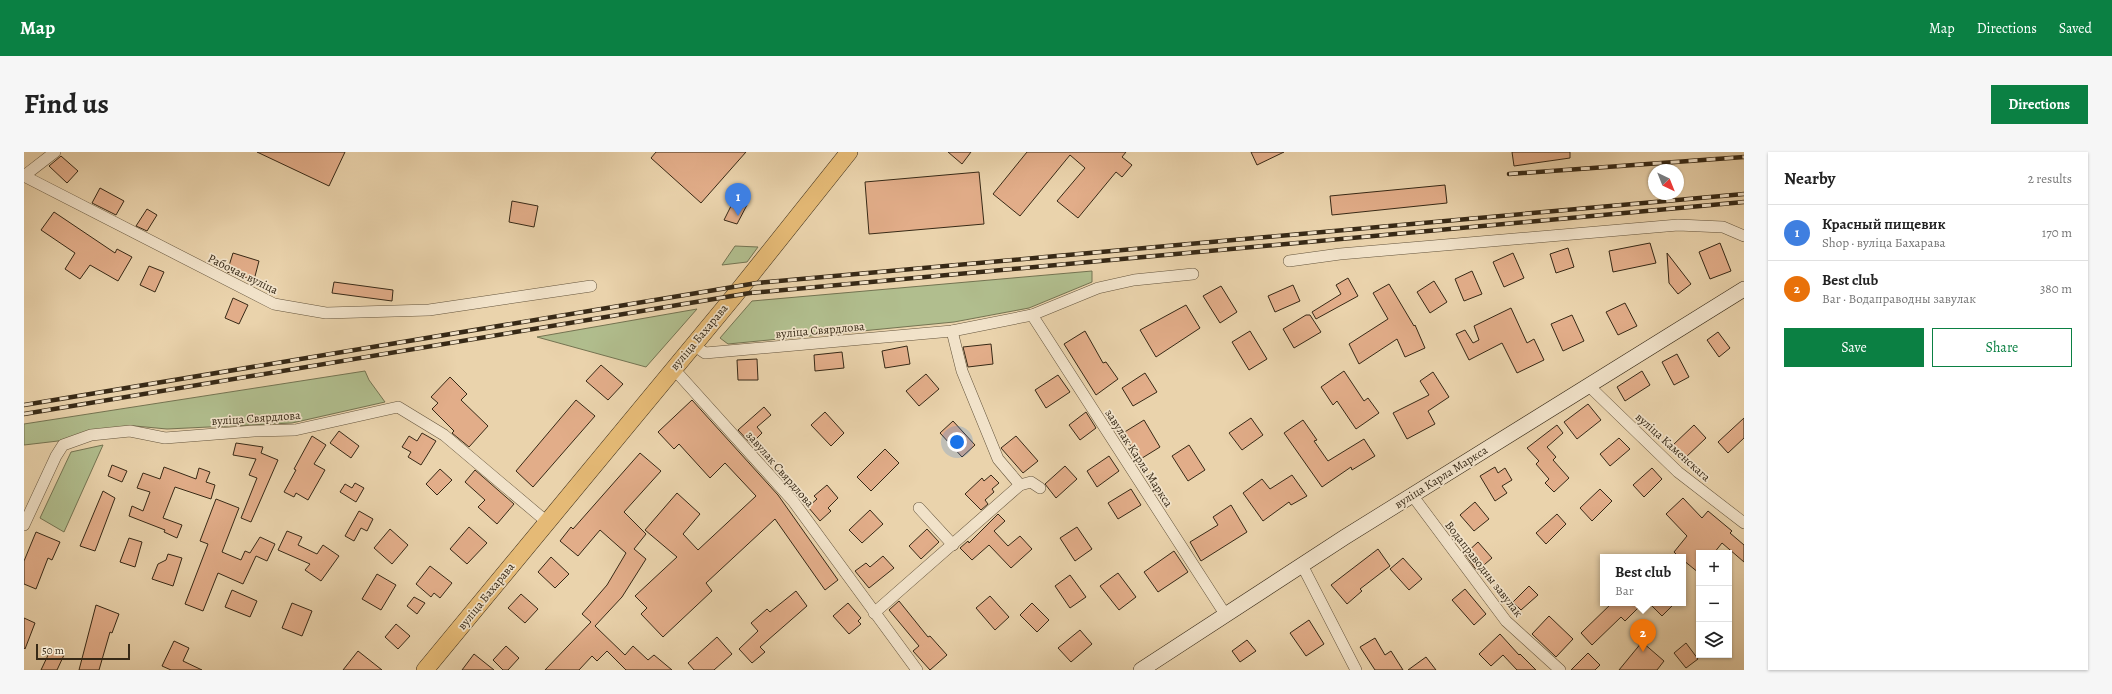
<!DOCTYPE html>
<meta charset="utf-8">
<style>
body{margin:0;font-family:Alegreya,serif;background:#f6f6f6;color:#222}
.controls{position:absolute;right:12px;bottom:12px;display:grid;overflow:hidden;border-radius:0px;box-shadow:0 1px 3px #0004}
.controls button{width:36px;height:36px;display:grid;place-items:center;padding:0;border:0;border-bottom:1px solid #e0e0e0;background:#fff;color:#222;font:20px sans-serif}
.compass{position:absolute;left:1624px;top:12px;width:36px;height:36px;border-radius:50%;background:#fff;box-shadow:0 1px 3px #0004;rotate:137deg}
.scale{position:absolute;left:12px;bottom:10px;width:94px;box-sizing:border-box;padding-left:4px;border:2px solid #372916;border-top:0;font-size:11px;line-height:14px;white-space:nowrap;color:#372916;-webkit-text-stroke:3px #f1e2c9;paint-order:stroke}
.you{position:absolute;left:933px;top:290px;width:14px;height:14px;margin:-10px;border:3px solid #fff;border-radius:50%;background:#1a73e8;box-shadow:0 0 0 6px #1a73e833}
.badge{display:grid;place-items:center;width:26px;height:26px;border-radius:50%;background:#0b8043;color:#fff;font-size:13px;font-weight:700}
.pin{position:absolute;translate:-50% -33px;filter:drop-shadow(0 1px 2px #0008)}
.pin::after{content:'';position:absolute;top:21px;width:14px;height:12px;background:inherit;clip-path:polygon(0 0,100% 0,50% 100%)}
.popup{position:absolute;left:1576px;top:402px;width:86px;height:52px;box-sizing:border-box;display:grid;place-content:center;border-radius:0px;background:#fff;filter:drop-shadow(0 1px 3px #0005);font-size:13px;white-space:nowrap;color:#767676}
.popup b{font-size:15px;color:#222}
.popup::after{content:'';position:absolute;left:50%;top:100%;margin-left:-8px;border:8px solid transparent;border-top-color:#fff}
.list{margin:0;padding:0;list-style:none}
h2{display:flex;justify-content:space-between;align-items:center;height:52px;margin:0;padding:0 16px;font-size:17px}
h2 small{font-size:13px;font-weight:400;color:#767676}
.list li{display:grid;grid-template-columns:26px 1fr auto;gap:12px;align-items:center;box-sizing:border-box;height:56px;padding:0 16px;border-top:1px solid #e0e0e0}
.list b{display:block;font-size:15px;white-space:nowrap}
.list p{margin:0;font-size:13px;white-space:nowrap;color:#767676}
.list em{font-size:13px;font-style:normal;color:#767676}
.actions{display:flex;gap:8px;padding:12px 16px}
.actions a{flex:1;padding:9px 0;border:1px solid #0b8043;border-radius:0px;text-align:center;font-size:14px;color:#0b8043}
.actions .main{background:#0b8043;color:#fff}
.icon{flex:none;width:22px;height:22px;fill:none;stroke:currentColor;stroke-width:2;stroke-linecap:round;stroke-linejoin:round}
.map{position:relative;flex:none;width:1720px;height:518px;overflow:hidden;border-radius:0px}
header{display:flex;align-items:center;gap:24px;box-sizing:border-box;height:56px;padding:0 20px;background:#0b8043;color:#fff}
header strong{font-size:19px}
nav{display:flex;gap:22px;margin-inline-start:auto;font-size:14px}
.intro{display:flex;align-items:center;justify-content:space-between;box-sizing:border-box;height:96px;padding:0 24px}
h1{margin:0;font-size:28px}
.button{padding:10px 18px;border-radius:0px;background:#0b8043;color:#fff;font-size:14px;font-weight:700}
main{display:flex;gap:24px;padding:0 24px}
aside{flex:1;background:#fff;border-radius:0px;box-shadow:0 1px 3px #0004}
.map>svg:first-child{display:block}
.green{fill:#b1be8e;stroke:#747452}
.building{fill:#e2ad89;stroke:#372916}
.lines{fill:none;stroke-linecap:round;stroke-linejoin:round}
.street-casing{stroke:#64543c;stroke-width:12}
.secondary-casing{stroke:#372916;stroke-width:16}
.primary-casing{stroke:#372916;stroke-width:18}
.street{stroke:#f1e2c9;stroke-width:11}
.secondary{stroke:#f1e2c9;stroke-width:15}
.primary{stroke:#e5ba76;stroke-width:17}
.rail-casing{stroke:#372916;stroke-width:4.5}
.rail{stroke:#f1e2c9;stroke-width:3;stroke-dasharray:9;stroke-linecap:butt}
.labels{text-anchor:middle;stroke-width:3.5;stroke-linejoin:round;paint-order:stroke}
.street-label{font-size:12px;fill:#372916;stroke:#f1e2c9}
</style>
<header>
<strong>Map</strong>
<nav><a>Map</a><a>Directions</a><a>Saved</a></nav>
</header>
<div class="intro"><h1>Find us</h1><a class="button">Directions</a></div>
<main>
<div class="map">
<svg width="1720" height="518" viewBox="0 0 1720 518">
<rect width="100%" height="100%" fill="#ead3ac"/>
<filter id="stains"><feTurbulence type="fractalNoise" baseFrequency=".005" numOctaves="4"/><feColorMatrix values="0 0 0 0 .2 0 0 0 0 .09 0 0 0 0 .02 0 0 0 .5 -.17"/></filter>
<radialGradient id="worn" r=".72"><stop offset=".6" stop-color="#630" stop-opacity="0"/><stop offset="1" stop-color="#630" stop-opacity=".3"/></radialGradient>
<g class="green">
<path d="M711,94L734,95L723,110L698,113Z"/>
<path d="M1068,119V130L1005,156L930,170L704,192L696,186L728,149Z"/>
<path d="M673,157L622,215L513,185Z"/>
<path d="M341,219L345,228L361,250L268,271L143,277L111,274L67,279L34,289L0,293V272Z"/>
<path d="M79,293L40,380L16,366L47,300Z"/>
</g>
<g class="building">
<path d="M233,0H321L305,34Z"/>
<path d="M632,0H722L677,51L627,6Z"/>
<path d="M924,0H947L938,12Z"/>
<path d="M1003,0H1102L1098,5L1108,13L1098,25L1092,20L1054,66L1033,49L1061,16L1046,3L996,64L969,42Z"/>
<path d="M1227,0H1260L1233,13Z"/>
<path d="M1488,0H1546V6L1490,14Z"/>
<path d="M37,4L54,19L43,31L25,14Z"/>
<path d="M955,20L960,72L845,82L841,30Z"/>
<path d="M1421,33L1423,51L1308,63L1306,44Z"/>
<path d="M76,36L100,49L92,63L68,51Z"/>
<path d="M710,48L723,53L713,72L700,68Z"/>
<path d="M488,49L514,54L510,75L485,70Z"/>
<path d="M123,57L133,63L123,79L112,74Z"/>
<path d="M30,60L91,101L93,97L108,105L94,129L66,113L56,127L41,117L51,101L17,78Z"/>
<path d="M1626,91L1632,111L1589,120L1585,99Z"/>
<path d="M1696,91L1707,119L1686,127L1675,100Z"/>
<path d="M1544,96L1550,115L1532,121L1526,102Z"/>
<path d="M209,101L235,109L230,128L203,120Z"/>
<path d="M1489,101L1500,126L1480,135L1469,110Z"/>
<path d="M1643,101L1667,132L1654,142L1645,131Z"/>
<path d="M125,114L140,120L131,140L116,133Z"/>
<path d="M1448,119L1458,142L1440,149L1431,127Z"/>
<path d="M1324,126L1334,144L1292,167L1288,160L1317,142L1312,133Z"/>
<path d="M1410,129L1423,150L1406,161L1393,140Z"/>
<path d="M310,130L369,138L368,149L308,141Z"/>
<path d="M1365,132L1390,174L1391,173L1401,196L1381,205L1373,187L1335,212L1325,192L1364,167L1349,141Z"/>
<path d="M1269,133L1276,149L1251,160L1244,144Z"/>
<path d="M1197,134L1213,160L1196,171L1179,144Z"/>
<path d="M209,146L224,153L215,172L201,166Z"/>
<path d="M1601,151L1613,174L1594,183L1582,160Z"/>
<path d="M1162,153L1176,176L1132,205L1116,178Z"/>
<path d="M1487,156L1503,191L1510,187L1520,208L1493,221L1478,191L1445,208L1432,182L1441,178L1449,191L1455,188L1450,174Z"/>
<path d="M1282,163H1286L1297,180L1270,196L1259,177Z"/>
<path d="M1548,163L1560,189L1539,199L1527,172Z"/>
<path d="M1061,179L1079,211L1082,210L1094,227L1072,243L1040,192Z"/>
<path d="M1226,179L1243,207L1225,218L1208,190Z"/>
<path d="M1694,180L1706,196L1695,205L1683,188Z"/>
<path d="M967,192L969,212L944,215L939,195Z"/>
<path d="M883,194L886,212L861,216L858,199Z"/>
<path d="M818,200L820,216L791,219L790,203Z"/>
<path d="M1653,202L1665,225L1650,233L1638,210Z"/>
<path d="M733,207L734,228H714L713,208Z"/>
<path d="M577,213L599,232L584,248L562,229Z"/>
<path d="M1320,219L1340,249L1344,246L1355,261L1332,277L1313,249L1309,253L1297,235Z"/>
<path d="M1618,219L1626,233L1601,249L1593,235Z"/>
<path d="M1409,220L1425,245L1404,259L1411,272L1383,287L1369,261L1405,243L1396,229Z"/>
<path d="M1121,221L1133,240L1109,254L1098,236Z"/>
<path d="M902,222L915,237L895,254L882,239Z"/>
<path d="M1034,223L1046,240L1022,256L1011,238Z"/>
<path d="M426,225L443,242L437,248L464,274L445,295L428,281L430,279L408,257L414,251L407,245Z"/>
<path d="M552,248L571,264L509,335L492,319Z"/>
<path d="M668,248L754,343L814,428L801,438L751,367L682,431L688,439L639,485L617,462L623,456L611,444L653,405L621,378L653,341L676,362L659,382L674,398L732,344L701,311L686,326L655,292L650,297L634,280Z"/>
<path d="M1564,252L1577,268L1553,287L1540,270Z"/>
<path d="M740,255L747,263L733,275L738,281L727,292L714,278Z"/>
<path d="M801,260L820,281L807,294L787,273Z"/>
<path d="M1062,260L1072,276L1056,288L1045,273Z"/>
<path d="M1227,266L1239,283L1218,298L1205,281Z"/>
<path d="M1720,266V286L1704,301L1694,290Z"/>
<path d="M1120,268L1136,295L1115,308L1099,281Z"/>
<path d="M1279,268L1293,288L1290,289L1304,309L1340,287L1351,304L1328,318L1327,315L1298,335L1260,281Z"/>
<path d="M929,269L951,293L938,305L916,281Z"/>
<path d="M1533,273L1539,281L1523,295L1532,305L1529,308L1545,326L1530,340L1521,331L1525,327L1512,312L1515,309L1503,296Z"/>
<path d="M1670,273L1682,286L1661,306L1649,293Z"/>
<path d="M315,279L335,294L327,306L306,291Z"/>
<path d="M398,281L412,289L397,313L384,305L387,300L378,295L385,284L393,289Z"/>
<path d="M288,284L302,293L290,312L301,318L284,348L272,341L270,345L260,340L272,318L270,317Z"/>
<path d="M992,284L1014,309L999,321L977,296Z"/>
<path d="M1595,286L1606,297L1586,314L1576,302Z"/>
<path d="M212,291L239,295L237,301L254,308L227,370L217,366L233,326L225,323L232,307L209,303Z"/>
<path d="M1165,293L1181,318L1164,329L1148,304Z"/>
<path d="M861,297L875,311L847,339L833,325Z"/>
<path d="M616,301L637,319L600,360L622,382L610,397L622,407L598,445L571,474L601,503L609,494L624,508L630,503L648,518H602L583,499L573,509L568,504L555,518H521L567,470L558,462L583,433L602,401L576,378L554,404L536,389L547,375L549,377Z"/>
<path d="M1085,304L1095,319L1073,335L1063,319Z"/>
<path d="M88,313L103,319L98,330L84,324Z"/>
<path d="M1041,314L1053,327L1032,346L1021,332Z"/>
<path d="M140,315L172,327L175,316L186,320L182,330L191,333L187,347L151,335L139,366L158,373L153,386L140,380L141,378L105,364L108,354L119,359L126,340L113,336L119,321L136,327Z"/>
<path d="M1471,315L1474,321L1481,316L1488,328L1478,334L1483,341L1471,349L1456,324Z"/>
<path d="M1628,316L1638,327L1620,345L1609,333Z"/>
<path d="M416,317L428,328L413,343L402,332Z"/>
<path d="M451,318L490,352L473,372L454,355L461,348L441,330Z"/>
<path d="M967,323L975,331L968,337L970,340L961,348L964,352L957,358L941,342L958,326L960,329Z"/>
<path d="M1268,323L1283,344L1267,353L1265,350L1239,369L1219,341L1238,327L1246,337Z"/>
<path d="M331,331L340,336L332,350L316,340L321,332L328,336Z"/>
<path d="M803,333L814,346L804,356L807,359L796,369L784,355L793,347L790,344Z"/>
<path d="M1107,337L1117,353L1094,367L1084,351Z"/>
<path d="M1576,337L1588,349L1568,369L1556,356Z"/>
<path d="M79,339L91,346L71,399L56,394Z"/>
<path d="M1659,346L1678,366L1684,359L1708,379L1706,381L1720,393V410L1698,391L1690,401H1675V421L1659,408V405H1655L1650,400L1663,384L1642,362Z"/>
<path d="M192,347L215,356L198,400L217,408L221,399L226,401L236,385L251,392L243,409L232,404L219,432L194,421L179,459L161,452L184,392L176,389Z"/>
<path d="M1451,350L1465,367L1450,379L1436,363Z"/>
<path d="M1207,353L1223,380L1177,409L1166,390L1194,373L1189,365Z"/>
<path d="M846,358L859,372L838,391L825,378Z"/>
<path d="M335,359L349,367L343,379L337,376L330,389L321,384Z"/>
<path d="M974,362L981,369L970,379L984,394L996,384L1008,397L987,416L965,393L948,408L936,396L944,389L945,391Z"/>
<path d="M1533,362L1542,372L1522,392L1512,381Z"/>
<path d="M445,375L463,391L443,412L426,397Z"/>
<path d="M1053,375L1068,397L1051,409L1036,386Z"/>
<path d="M366,377L384,393L368,412L350,396Z"/>
<path d="M903,377L915,390L897,407L885,394Z"/>
<path d="M263,379L278,385L274,393L293,402L299,393L315,404L297,429L281,418L286,412L254,398Z"/>
<path d="M12,380L36,390L28,408L24,406L12,437L0,432V409Z"/>
<path d="M105,386L118,390L111,415L96,410Z"/>
<path d="M1454,390L1468,406L1453,419L1441,402Z"/>
<path d="M1354,397L1366,414L1336,437L1338,439L1323,452L1307,433Z"/>
<path d="M1150,399L1164,420L1134,440L1120,420Z"/>
<path d="M144,402L158,406L149,434L128,427L134,412L142,408Z"/>
<path d="M859,404L870,416L845,436L831,419L842,411L846,415Z"/>
<path d="M527,405L545,422L531,436L514,420Z"/>
<path d="M1379,406L1398,427L1385,438L1366,417Z"/>
<path d="M406,414L428,431L416,446L410,441L407,445L392,432Z"/>
<path d="M1094,421L1112,445L1095,458L1076,434Z"/>
<path d="M353,422L372,433L357,458L338,447Z"/>
<path d="M1046,423L1062,445L1046,456L1031,434Z"/>
<path d="M1505,434L1514,443L1497,458L1489,450Z"/>
<path d="M1441,437L1462,462L1450,473L1428,448Z"/>
<path d="M208,438L233,449L226,465L201,455Z"/>
<path d="M772,439L783,454L736,495L741,500L728,511L715,497L734,479L727,471L743,457L746,460Z"/>
<path d="M497,442L514,457L501,471L484,456Z"/>
<path d="M966,444L985,465L971,478L952,456Z"/>
<path d="M390,445L401,451L393,462L383,454Z"/>
<path d="M875,449L904,485L906,484L923,503L906,518L889,499L895,494L865,458Z"/>
<path d="M268,451L288,459L278,484L258,476Z"/>
<path d="M824,451L837,466L834,469L837,472L825,482L809,464Z"/>
<path d="M1008,451L1025,468L1013,480L996,463Z"/>
<path d="M1588,451H1619L1601,469L1597,465L1568,493L1557,481Z"/>
<path d="M1625,451H1651L1638,464Z"/>
<path d="M72,453L95,462L88,481L86,480L75,518H55Z"/>
<path d="M1525,464L1549,487L1532,505L1508,482Z"/>
<path d="M0,466L11,471L1,497L0,496Z"/>
<path d="M1285,468L1300,492L1282,504L1266,481Z"/>
<path d="M372,472L386,484L374,497L361,485Z"/>
<path d="M1056,478L1068,492L1047,510L1034,496Z"/>
<path d="M1476,482L1495,503L1496,502L1512,518H1493L1479,503L1467,514L1455,502Z"/>
<path d="M693,485L708,502L690,518H670L664,511Z"/>
<path d="M1351,486L1361,503L1367,499L1379,518H1351L1336,495Z"/>
<path d="M1223,488L1232,499L1216,510L1208,499Z"/>
<path d="M150,489L165,496L159,509L178,518H147L138,514Z"/>
<path d="M1618,490L1640,509L1633,518H1595Z"/>
<path d="M1662,491L1674,507L1662,516L1650,501Z"/>
<path d="M482,494L495,506L484,518H479L469,508Z"/>
<path d="M27,497L40,503L33,518H17Z"/>
<path d="M334,499L358,518H319Z"/>
<path d="M1564,501L1576,513L1571,518H1547Z"/>
<path d="M450,502L470,518H438Z"/>
<path d="M1402,505L1412,518H1384Z"/>
</g>
<g class="lines">
<defs>
<g id="street">
<path d="M0,24L250,152L302,161L405,158L567,134"/>
<path d="M0,24L31,0"/>
<path d="M1265,109L1316,102L1654,73L1699,75L1720,84"/>
<path d="M1008,163L1201,462"/>
<path d="M928,179L938,219L974,307L996,333"/>
<path d="M668,192L681,201L928,179L1008,163L1074,136L1110,128L1169,122"/>
<path d="M649,216L769,349L893,518"/>
<path d="M1564,233L1654,320L1720,371"/>
<path d="M1388,343L1482,469L1536,518"/>
<path d="M895,356L929,393"/>
<path d="M0,373L32,304L39,293L67,283L106,279L141,286L230,279L271,278L374,255L420,283L523,370"/>
<path d="M1278,413L1332,518"/>
<path d="M850,461L996,333L1007,330L1016,336"/>
</g>
<path id="secondary" d="M1117,518L1321,385L1720,137"/>
<path id="primary" d="M401,518L711,143L825,0"/>
</defs>
<use href="#street" class="street-casing"/>
<use href="#secondary" class="secondary-casing"/>
<use href="#primary" class="primary-casing"/>
<use href="#street" class="street"/>
<use href="#secondary" class="secondary"/>
<use href="#primary" class="primary"/>
<defs>
<g id="rail">
<path d="M1485,22L1720,5"/>
<path d="M0,253L733,131L1720,42"/>
<path d="M0,262L726,141L1720,50"/>
</g>
</defs>
<use href="#rail" class="rail-casing"/>
<use href="#rail" class="rail"/>
</g>
<g class="labels">
<g class="street-label">
<text transform="translate(219 122) rotate(26)" y="4">Рабочая вуліца</text>
<text transform="translate(796 178) rotate(-5)" y="4">вуліца Свярдлова</text>
<text transform="translate(675 185) rotate(-50)" y="4">вуліца Бахарава</text>
<text transform="translate(232 266) rotate(-4)" y="4">вуліца Свярдлова</text>
<text transform="translate(1649 295) rotate(42)" y="4">вуліца Каменскага</text>
<text transform="translate(1115 306) rotate(57)" y="4">завулак Карла Маркса</text>
<text transform="translate(756 317) rotate(49)" y="4">завулак Свярдлова</text>
<text transform="translate(1417 325) rotate(-32)" y="4">вуліца Карла Маркса</text>
<text transform="translate(1460 417) rotate(52)" y="4">Водаправодны завулак</text>
<text transform="translate(462 444) rotate(-51)" y="4">вуліца Бахарава</text>
</g>
</g>
<rect width="100%" height="100%" filter="url(#stains)"/>
<rect width="100%" height="100%" fill="url(#worn)"/>
</svg>
<div class="controls">
<button>+</button>
<button>−</button>
<button><svg class="icon" aria-label="layers" viewBox="0 0 24 24"><path d="M12 4l9 5-9 5-9-5zM3 14l9 5 9-5"/></svg></button>
</div>
<svg class="compass" viewBox="-18 -18 36 36"><path d="M0-13l5 13h-10z" fill="#e53935"/><path d="M0 13l5-13h-10z" fill="#767676"/></svg>
<div class="scale">50 m</div>
<div class="you"></div>
<div class="pin badge" style="left:714px;top:64px;background:#3f7fe0">1</div>
<div class="pin badge" style="left:1619px;top:500px;background:#e8710a">2</div>
<div class="popup"><b>Best club</b>Bar</div>
</div>
<aside>
<h2>Nearby<small>2 results</small></h2>
<ul class="list">
<li><span class="badge" style="background:#3f7fe0">1</span><div><b>Красный пищевик</b><p>Shop · вуліца Бахарава</p></div><em>170 m</em></li>
<li><span class="badge" style="background:#e8710a">2</span><div><b>Best club</b><p>Bar · Водаправодны завулак</p></div><em>380 m</em></li>
</ul>
<div class="actions"><a class="main">Save</a><a>Share</a></div>
</aside>
</main>
